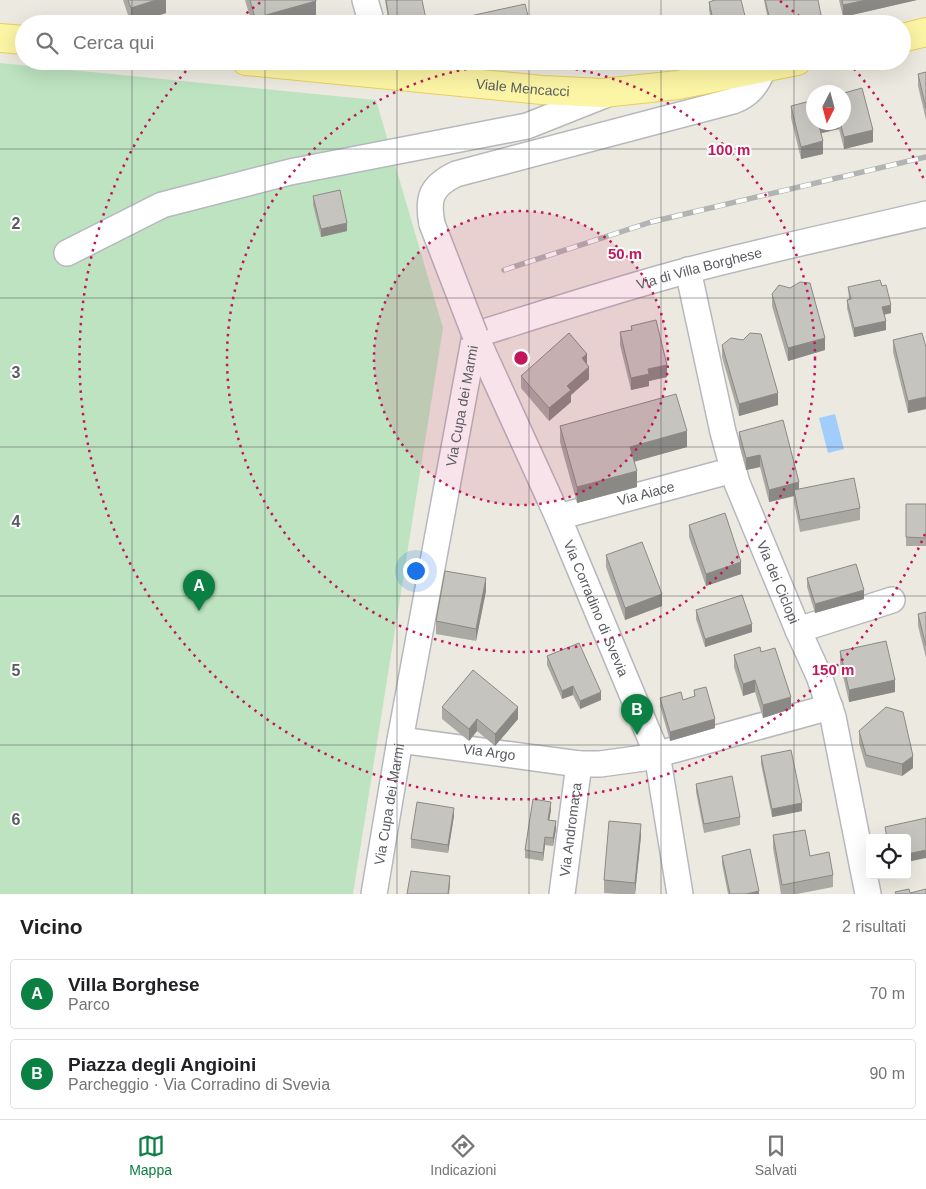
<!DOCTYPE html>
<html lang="it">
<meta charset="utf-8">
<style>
body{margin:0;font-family:Arial,sans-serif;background:#f6f6f6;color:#202124}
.controls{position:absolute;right:15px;bottom:15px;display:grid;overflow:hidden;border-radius:5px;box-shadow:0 5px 20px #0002}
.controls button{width:45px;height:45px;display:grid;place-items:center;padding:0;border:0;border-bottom:1px solid #e0e0e0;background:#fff;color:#202124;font:25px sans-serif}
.compass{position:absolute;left:806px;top:85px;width:45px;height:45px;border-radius:50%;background:#fff;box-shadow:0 5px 20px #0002;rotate:186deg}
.you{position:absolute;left:415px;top:570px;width:18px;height:18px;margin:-12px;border:4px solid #fff;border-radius:50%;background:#1a73e8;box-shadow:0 0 0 8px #1a73e833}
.badge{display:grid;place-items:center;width:32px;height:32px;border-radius:50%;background:#0b8043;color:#fff;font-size:16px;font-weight:700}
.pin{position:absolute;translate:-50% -41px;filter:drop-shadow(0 1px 2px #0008)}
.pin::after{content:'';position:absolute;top:26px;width:18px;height:15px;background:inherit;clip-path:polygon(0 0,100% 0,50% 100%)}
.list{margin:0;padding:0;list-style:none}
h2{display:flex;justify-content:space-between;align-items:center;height:65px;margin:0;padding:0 20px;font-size:21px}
h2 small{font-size:16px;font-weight:400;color:#757577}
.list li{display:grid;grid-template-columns:32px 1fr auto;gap:15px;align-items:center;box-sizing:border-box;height:70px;margin:0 10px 10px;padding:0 10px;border:1px solid #e0e0e0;border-radius:5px}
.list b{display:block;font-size:19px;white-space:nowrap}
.list p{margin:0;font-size:16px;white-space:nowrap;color:#757577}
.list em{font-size:16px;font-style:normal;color:#757577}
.icon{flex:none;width:28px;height:28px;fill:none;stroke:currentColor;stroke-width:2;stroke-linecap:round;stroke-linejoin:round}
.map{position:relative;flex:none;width:926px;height:894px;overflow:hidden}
.search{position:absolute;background:#fff;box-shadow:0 5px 20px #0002;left:15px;right:15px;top:15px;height:55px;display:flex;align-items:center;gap:12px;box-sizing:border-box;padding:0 18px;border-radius:28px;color:#757577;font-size:19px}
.sheet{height:225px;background:#fff}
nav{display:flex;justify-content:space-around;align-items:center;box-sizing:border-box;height:70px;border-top:1px solid #e0e0e0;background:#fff;font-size:14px;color:#757577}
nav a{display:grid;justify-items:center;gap:2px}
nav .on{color:#0b8043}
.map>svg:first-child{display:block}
.green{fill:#bde3c0}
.water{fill:#a0cdfc}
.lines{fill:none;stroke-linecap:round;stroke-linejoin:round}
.minor-casing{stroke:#b6b8bd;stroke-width:28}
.major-casing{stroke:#ecce59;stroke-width:30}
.minor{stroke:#fff;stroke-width:25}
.major{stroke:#fcf5a5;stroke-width:28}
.rail-casing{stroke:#b2b3b3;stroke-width:5.5}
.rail{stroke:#fff;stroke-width:4;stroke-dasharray:11;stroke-linecap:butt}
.minor-bridge-casing{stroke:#b6b8bd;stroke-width:28;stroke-linecap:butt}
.minor-bridge{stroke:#fff;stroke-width:25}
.wall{fill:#aaa9a3}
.shaded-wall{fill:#8b8985}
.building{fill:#c6c4be;stroke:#8b8985}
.grid{fill:none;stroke:#595c61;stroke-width:1;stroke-opacity:0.55}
.ring{fill:none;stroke:#c2185b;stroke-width:2.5;stroke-dasharray:2.5 5}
.labels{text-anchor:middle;stroke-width:4;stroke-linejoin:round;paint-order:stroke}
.street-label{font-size:14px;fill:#595c61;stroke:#fff}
.grid-label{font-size:16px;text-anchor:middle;font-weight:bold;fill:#595c61;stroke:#fff;stroke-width:4;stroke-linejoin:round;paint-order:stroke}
.centre{fill:#c2185b;stroke:#fff;stroke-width:2.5}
.ring-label{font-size:15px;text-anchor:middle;font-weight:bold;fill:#c2185b;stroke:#fff;stroke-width:4;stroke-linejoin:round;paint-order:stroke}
</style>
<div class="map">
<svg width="926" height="894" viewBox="0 0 926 894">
<rect width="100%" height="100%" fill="#eceae0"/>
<path class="green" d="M0,63L376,100L443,328L353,894H0Z"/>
<path class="water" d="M835,414L844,449L828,453L819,418Z"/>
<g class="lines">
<defs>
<g id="minor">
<path d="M365,0L372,24"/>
<path d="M432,224C427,198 431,186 456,174L733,101C749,95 757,85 763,69"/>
<path d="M67,253L162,205L290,172L527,126L610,93"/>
<path id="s1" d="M688,270L723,432L737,483L798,630L819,676L833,717L868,894"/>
<path id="s2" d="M475,335L558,517L657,754L680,894"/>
<path id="s3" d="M475,335C545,313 615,290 686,271C765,250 846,233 926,214"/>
<path id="s4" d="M558,517L733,470"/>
<path d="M798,630L892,600"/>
<path id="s5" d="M400,740L579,764H600L644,758L830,707"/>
<path id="s6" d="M374,894L400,740L475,335"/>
<path id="s7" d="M562,894L579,764"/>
</g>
<g id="major">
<path d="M0,38L24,40"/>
<path d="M902,38L926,32"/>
<path id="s8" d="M246,61L542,90L603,93L678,85L797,61"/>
</g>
</defs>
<use href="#minor" class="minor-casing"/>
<use href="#major" class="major-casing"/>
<use href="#minor" class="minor"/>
<use href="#major" class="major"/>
<defs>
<path id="rail" d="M504,270L651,222L926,157"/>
</defs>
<use href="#rail" class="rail-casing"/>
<use href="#rail" class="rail"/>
<defs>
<path id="minor-bridge" d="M432,224L475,335"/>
</defs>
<use href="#minor-bridge" class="minor-bridge-casing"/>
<use href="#minor-bridge" class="minor-bridge"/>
</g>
<g class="wall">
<path d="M123,0H166V13L131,24Z"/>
<path d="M245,0H316V17L291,24H252Z"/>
<path d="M385,0H422L427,24H389Z"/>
<path d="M764,0H818L821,23L769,24Z"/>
<path d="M839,0H917L843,17Z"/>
<path d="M709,2L747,24H712L709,10Z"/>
<path d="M926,72V120L918,86V74Z"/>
<path d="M791,106L814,122H844L873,142L844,149L839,129L821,133L823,154L801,159L791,118Z"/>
<path d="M313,196L347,231L321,237L313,205Z"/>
<path d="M848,287L891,313L884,315L886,330L854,337L847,308V300L849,299Z"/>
<path d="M772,294L825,350L788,361L772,306Z"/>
<path d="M631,326L667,377L649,381V386L631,390L620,345V332L631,330Z"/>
<path d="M743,340L778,405L739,416L722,357V345Z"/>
<path d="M893,340L926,347V409L908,413L893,352Z"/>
<path d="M587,364L589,379L571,395V402L549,421L521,388V376Z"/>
<path d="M560,426L687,447L634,461L637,487L577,503L560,442Z"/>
<path d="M739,432L799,489L860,508V520L800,532L794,502V496L769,502L760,467L746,470L739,444Z"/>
<rect x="906" y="504" width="20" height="42"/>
<path d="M689,525L741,574L706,586L689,537Z"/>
<path d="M606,555L662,606L625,620L606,567Z"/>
<path d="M807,578L864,599L815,613L807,587Z"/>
<path d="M486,591L476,641L436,634V621Z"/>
<path d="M696,610L752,632L705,647L696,619Z"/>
<path d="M926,612V658L918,626V614Z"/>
<path d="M840,651L895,692L849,702L840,663Z"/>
<path d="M761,652L791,709L763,718L755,692L743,696L734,667V655Z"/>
<path d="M547,656L601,700L580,709L573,695L562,699L547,665Z"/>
<path d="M694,690L715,728L670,741L660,706V698L683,700L694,697Z"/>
<path d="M442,707L518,719L495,746L477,731L469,741L442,719Z"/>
<path d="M859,731L913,768L902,776L866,767L859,743Z"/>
<path d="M761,756L802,811L772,817L761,764Z"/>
<path d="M696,784L740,817V825L704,833L696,792Z"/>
<path d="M551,810L549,820L556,829L553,846L545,845L543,861L525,858V850Z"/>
<path d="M454,816L448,853L411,848V839Z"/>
<path d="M773,835L833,875V887L797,894H781L773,848Z"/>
<path d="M641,836L635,894H619L604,893V880Z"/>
<path d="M722,856L759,894H728L722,864Z"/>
</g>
<g class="shaded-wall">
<path d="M156,0H166V13L131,24V8Z"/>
<path d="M866,0H917L843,17V5Z"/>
<path d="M316,1V17L291,24H255V18Z"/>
<path d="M821,15V23L819,24H782Z"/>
<path d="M818,122H839V129L818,134Z"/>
<path d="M873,130V142L844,149V137Z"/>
<path d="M823,141V154L801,159V147Z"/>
<path d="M347,223V231L321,237V229Z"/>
<path d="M891,305V313L882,315V307Z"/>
<path d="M886,321V330L854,337V328Z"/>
<path d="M825,338V350L788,361V348Z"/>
<path d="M587,354V366L582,358Z"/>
<path d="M667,365V377L649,381V386L631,390V378L648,369Z"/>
<path d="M589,367V379L571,395V402L549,421V408L567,386Z"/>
<path d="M778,393V405L739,416V404Z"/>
<path d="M926,397V409L908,413V401Z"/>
<path d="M687,431V447L630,463V447Z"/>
<path d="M760,455V467L746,470V458Z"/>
<path d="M637,471V487L577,503V487Z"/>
<path d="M799,482V494L794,490V496L769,502V490Z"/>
<path d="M741,562V574L706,586V574Z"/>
<path d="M486,578V591L476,641V629Z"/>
<path d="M864,590V599L815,613V604Z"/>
<path d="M662,594V606L625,620V608Z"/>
<path d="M752,624V632L705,647V639Z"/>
<path d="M755,680V692L743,696V684Z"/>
<path d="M895,680V692L849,702V690Z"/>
<path d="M573,686V695L562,699V691Z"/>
<path d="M601,692V700L580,709V701Z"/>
<path d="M791,697V709L763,718V705Z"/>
<path d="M518,707V719L495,746V734Z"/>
<path d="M477,719V731L469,741V729Z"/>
<path d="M715,719V728L670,741V732Z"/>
<path d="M913,756V768L902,776V764Z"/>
<path d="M551,802V810L548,828V820Z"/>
<path d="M802,803V811L772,817V809Z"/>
<path d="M454,808V816L448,853V845Z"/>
<path d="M556,821V829L553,846V838Z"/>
<path d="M641,824V836L635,894V883Z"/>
<path d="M545,837V845L543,861V853Z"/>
<path d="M926,850V858L907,862V854Z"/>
<path d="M450,876V884L449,894H448Z"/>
<path d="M759,891V894H746Z"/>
</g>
<g class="building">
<path d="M128,0H156L131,8Z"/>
<path d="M250,0H316V1L255,18Z"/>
<path d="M386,0H422L427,24H390Z"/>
<path d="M715,0H741L747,24H714L709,2Z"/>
<path d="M765,0H818L821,15L782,24H771Z"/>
<path d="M842,0H866L843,5Z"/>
<path d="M525,4L530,24H463L461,18Z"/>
<path d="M926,72V108L918,74Z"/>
<path d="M862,88L873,130L844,137L840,122H844V93Z"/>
<path d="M814,100V122H818L823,141L801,147L791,106Z"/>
<path d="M340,190L347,223L321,229L313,196Z"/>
<path d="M880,280L882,286L886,285L891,305L882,307L886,321L854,328L847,300L851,299L848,287Z"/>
<path d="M800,282L810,283L825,338L788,348L772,294L779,285L790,288Z"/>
<path d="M656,320L667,365L648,369L649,374L631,378L620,332L632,330L631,326Z"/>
<path d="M569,333L587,354L582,358L589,367L567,386L571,390L549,408L521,376Z"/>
<path d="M750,333L761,334L778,393L739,404L722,345L731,338L743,340Z"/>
<path d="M922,333L926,347V397L908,401L893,340Z"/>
<path d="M676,394L687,431L630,447L637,471L577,487L560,426Z"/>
<path d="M783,420L799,482L769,490L760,455L746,458L739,432Z"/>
<path d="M854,478L860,508L800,520L794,490Z"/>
<path d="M906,504H926V538L906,537Z"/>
<path d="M725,513L741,562L706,574L689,525Z"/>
<path d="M642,542L662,594L625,608L606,555Z"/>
<path d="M856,564L864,590L815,604L807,578Z"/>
<path d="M445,571L486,578L476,629L436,621Z"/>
<path d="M742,595L752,624L705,639L696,610Z"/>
<path d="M926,612V646L918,614Z"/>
<path d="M886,641L895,680L849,690L840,651Z"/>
<path d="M579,643L601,692L580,701L573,686L562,691L547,656Z"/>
<path d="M760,647L761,652L775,648L791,697L763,705L755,680L743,684L734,655Z"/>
<path d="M473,670L518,707L495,734L477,719L469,729L442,707Z"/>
<path d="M706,687L715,719L670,732L660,698L681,692L683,700L695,696L694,690Z"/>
<path d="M886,707L903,712L913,756L902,764L866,755L859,731Z"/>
<path d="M791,750L802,803L772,809L761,756Z"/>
<path d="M732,776L740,817L704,824L696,784Z"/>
<path d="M533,799L551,802L548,820L556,821L553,838L545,837L543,853L525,850Z"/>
<path d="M417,802L454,808L448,845L411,839Z"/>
<path d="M926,818V850L907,854V838H887L885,827Z"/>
<path d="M609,821L641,824L635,883L604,880Z"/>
<path d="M805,830L810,856L829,852L833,875L782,885L773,835Z"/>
<path d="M750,849L759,891L746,894H730L722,856Z"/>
<path d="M411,871L450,876L448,894H407Z"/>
<path d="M909,889L910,893L926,889V894H896L895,892Z"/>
</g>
<path class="grid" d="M132,0V24M265,0V24M397,0V24M529,0V24M661,0V24M794,0V24M132,61V894M265,61V894M397,61V894M529,61V894M661,61V894M794,61V894M0,149H926M0,298H926M0,447H926M0,596H926M0,745H926"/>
<circle cx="521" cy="358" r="147" fill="#c2185b" fill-opacity=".12"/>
<g class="ring">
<circle cx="521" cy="358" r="147"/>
<circle cx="521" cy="358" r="294"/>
<path d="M925 534A441 441 0 1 1 193 63M235 23A441 441 0 0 1 262 1M780 1A441 441 0 0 1 807 23M849 63A441 441 0 0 1 925 182"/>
</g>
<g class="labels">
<g class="street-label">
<text dy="5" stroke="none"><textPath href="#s8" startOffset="278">Viale Mencacci</textPath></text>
<text dy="5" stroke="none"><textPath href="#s3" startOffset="234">Via di Villa Borghese</textPath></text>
<text dy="5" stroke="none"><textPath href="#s6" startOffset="496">Via Cupa dei Marmi</textPath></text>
<text dy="5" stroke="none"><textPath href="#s4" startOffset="91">Via Aiace</textPath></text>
<text dy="5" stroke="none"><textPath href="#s1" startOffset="326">Via dei Ciclopi</textPath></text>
<text dy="5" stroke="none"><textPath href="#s2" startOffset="299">Via Corradino di Svevia</textPath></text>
<text dy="5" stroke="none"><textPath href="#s5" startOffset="90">Via Argo</textPath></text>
<text dy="5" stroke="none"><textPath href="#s6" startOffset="91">Via Cupa dei Marmi</textPath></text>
<text dy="5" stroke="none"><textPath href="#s7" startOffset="65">Via Andromaca</textPath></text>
</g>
</g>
<g class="grid-label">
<text x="16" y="229">2</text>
<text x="16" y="378">3</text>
<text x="16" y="527">4</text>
<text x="16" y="676">5</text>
<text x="16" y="825">6</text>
</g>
<circle cx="521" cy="358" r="8" class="centre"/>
<g class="ring-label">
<text x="729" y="155">100 m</text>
<text x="625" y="259">50 m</text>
<text x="833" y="675">150 m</text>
</g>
</svg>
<div class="controls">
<button><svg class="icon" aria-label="locate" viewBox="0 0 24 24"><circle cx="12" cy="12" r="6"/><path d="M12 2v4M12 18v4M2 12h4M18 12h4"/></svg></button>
</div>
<svg class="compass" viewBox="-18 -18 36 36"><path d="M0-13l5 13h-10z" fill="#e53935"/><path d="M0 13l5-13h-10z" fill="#757577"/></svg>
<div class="you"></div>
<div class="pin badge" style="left:199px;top:611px">A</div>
<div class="pin badge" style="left:637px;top:735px">B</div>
<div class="search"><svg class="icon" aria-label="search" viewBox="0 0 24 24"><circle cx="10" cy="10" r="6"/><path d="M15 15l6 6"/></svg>Cerca qui</div>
</div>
<section class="sheet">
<h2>Vicino<small>2 risultati</small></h2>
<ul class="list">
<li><span class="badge">A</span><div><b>Villa Borghese</b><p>Parco</p></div><em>70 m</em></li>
<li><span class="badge">B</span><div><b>Piazza degli Angioini</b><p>Parcheggio · Via Corradino di Svevia</p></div><em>90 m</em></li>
</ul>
</section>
<nav>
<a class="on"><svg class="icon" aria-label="map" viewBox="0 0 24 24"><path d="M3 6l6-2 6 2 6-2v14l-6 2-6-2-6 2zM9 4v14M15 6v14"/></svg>Mappa</a>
<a><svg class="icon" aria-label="directions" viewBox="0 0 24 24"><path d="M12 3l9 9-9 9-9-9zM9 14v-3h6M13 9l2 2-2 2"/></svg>Indicazioni</a>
<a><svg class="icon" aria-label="saved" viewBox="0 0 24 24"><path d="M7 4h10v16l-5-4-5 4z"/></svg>Salvati</a>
</nav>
